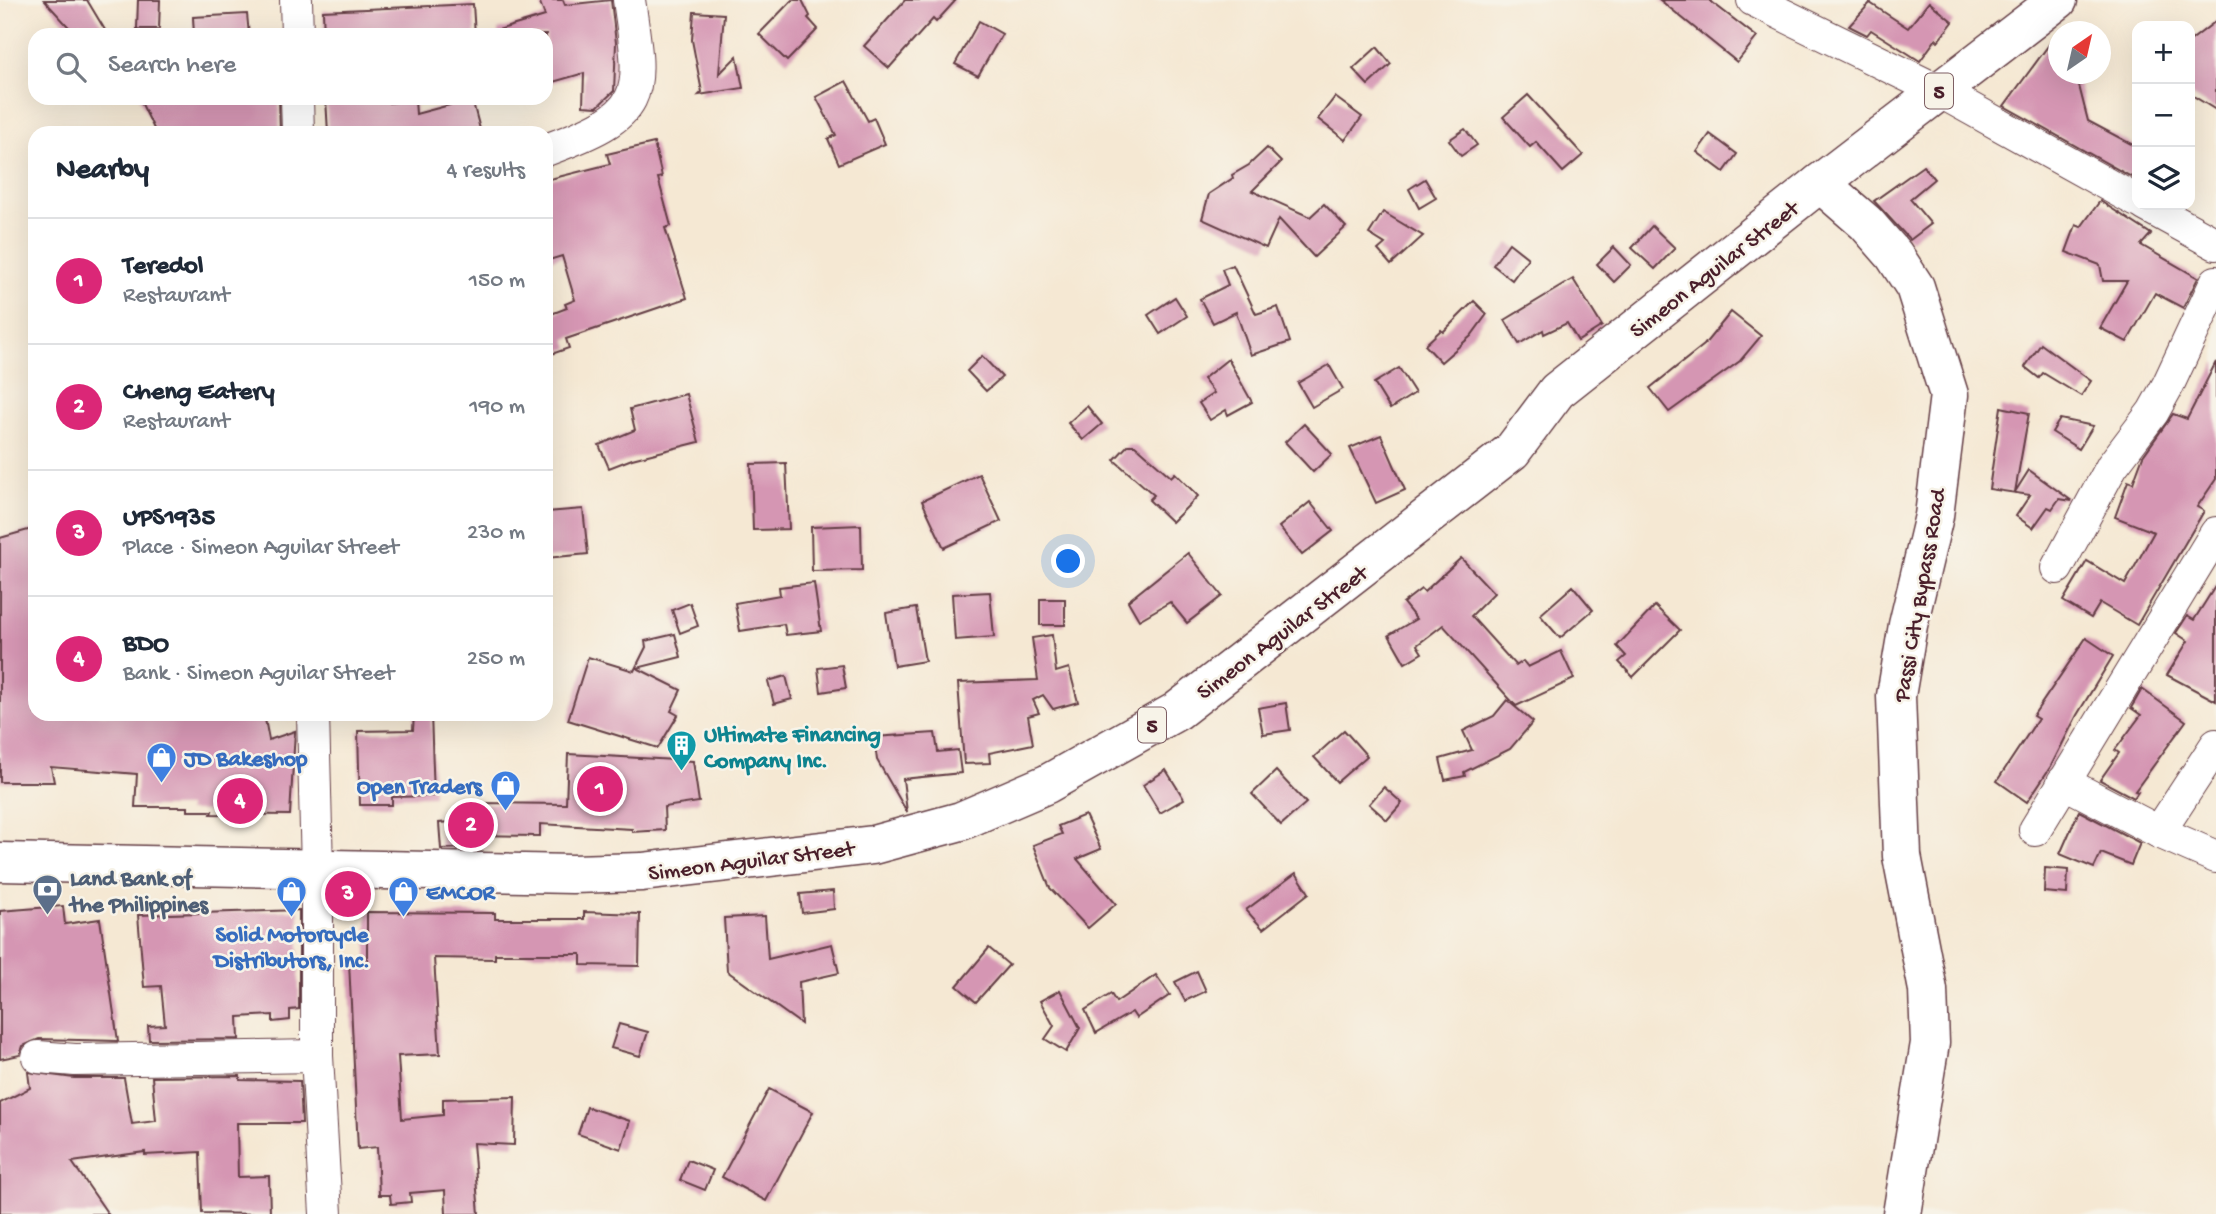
<!DOCTYPE html>
<meta charset="utf-8">
<style>
body{margin:0;font-family:"Gochi Hand",sans-serif;background:#f2f2f3;color:#1f2937}
.controls{position:absolute;right:21px;top:21px;display:grid;overflow:hidden;border-radius:14px;box-shadow:0 7px 28px #0002}
.controls button{width:63px;height:63px;display:grid;place-items:center;padding:0;border:0;border-bottom:2px solid #e0e1e3;background:#fff;color:#1f2937;font:35px sans-serif}
.compass{position:absolute;left:2048px;top:21px;width:63px;height:63px;border-radius:50%;background:#fff;box-shadow:0 7px 28px #0002;rotate:34deg}
.you{position:absolute;left:1069px;top:562px;width:24px;height:24px;margin:-18px;border:5px solid #fff;border-radius:50%;background:#1a73e8;box-shadow:0 0 0 10px #1a73e833}
.badge{display:grid;place-items:center;width:46px;height:46px;border-radius:50%;background:#db2777;color:#fff;font-size:23px;font-weight:700}
.pin{position:absolute;translate:-50% -50%;border:4px solid #fff;box-shadow:0 2px 7px #0006}
.list{margin:0;padding:0;list-style:none}
h2{display:flex;justify-content:space-between;align-items:center;height:91px;margin:0;padding:0 28px;font-size:30px}
h2 small{font-size:23px;font-weight:400;color:#747a83}
.list li{display:grid;grid-template-columns:46px 1fr auto;gap:21px;align-items:center;box-sizing:border-box;height:126px;padding:0 28px;border-top:2px solid #e0e1e3}
.list b{display:block;font-size:26px;white-space:nowrap}
.list p{margin:0;font-size:23px;white-space:nowrap;color:#747a83}
.list em{font-size:23px;font-style:normal;color:#747a83}
.icon{flex:none;width:38px;height:38px;fill:none;stroke:currentColor;stroke-width:2;stroke-linecap:round;stroke-linejoin:round}
.map{position:relative;flex:none;width:2216px;height:1214px;overflow:hidden}
.search{position:absolute;background:#fff;box-shadow:0 7px 28px #0002;left:28px;top:28px;width:525px;height:77px;display:flex;align-items:center;gap:18px;box-sizing:border-box;padding:0 24px;border-radius:21px;color:#747a83;font-size:26px}
.panel{position:absolute;background:#fff;box-shadow:0 7px 28px #0002;left:28px;top:126px;width:525px;height:595px;border-radius:21px}
.map>svg:first-child{display:block}
.building{fill:#d596b3}
.lines{fill:none;stroke-linecap:round;stroke-linejoin:round}
.minor-casing{stroke:#643d44;stroke-width:34}
.major-casing{stroke:#643d44;stroke-width:41}
.highway-casing{stroke:#643d44;stroke-width:41}
.minor{stroke:#fff;stroke-width:32}
.major{stroke:#fff;stroke-width:38}
.highway{stroke:#fff;stroke-width:38}
.labels{text-anchor:middle;stroke-width:5;stroke-linejoin:round;paint-order:stroke}
.shield{fill:#f7f3e8;stroke:#7e5f64;stroke-width:2}
.shield-label{font-size:21px;font-weight:bold;fill:#4a1f2b}
.street-label{font-size:23px;fill:#4a1f2b;stroke:#f7f3e8}
.culture-label{font-size:23px;font-weight:bold;fill:#0d838f;stroke:#f7f3e8;text-anchor:start}
.shop-label{font-size:23px;font-weight:bold;fill:#366cbe;stroke:#f7f3e8;text-anchor:start}
.service-label{font-size:23px;font-weight:bold;fill:#4e5e75;stroke:#f7f3e8;text-anchor:start}
</style>
<div class="map">
<svg width="2216" height="1214" viewBox="0 0 2216 1214">
<rect width="100%" height="100%" fill="#f7f3e8"/>
<filter id="ink" filterUnits="userSpaceOnUse"><feTurbulence type="fractalNoise" baseFrequency=".0143" numOctaves="2"/><feDisplacementMap in="SourceGraphic" scale="14" xChannelSelector="R" yChannelSelector="G"/><feConvolveMatrix kernelMatrix="1 2 1 2 8 2 1 2 1" color-interpolation-filters="sRGB"/></filter>
<filter id="wash" filterUnits="userSpaceOnUse"><feTurbulence type="fractalNoise" baseFrequency=".00686" numOctaves="4" result="noise"/><feDisplacementMap in="SourceGraphic" scale="28" xChannelSelector="R" yChannelSelector="G"/><feGaussianBlur stdDeviation="1.57" result="paint"/><feColorMatrix in="noise" values="0 0 0 0 0 0 0 0 0 0 0 0 0 0 0 0 0 1.4 0 .05"/><feComposite in="paint" operator="in"/></filter>
<g filter="url(#wash)">
<rect width="100%" height="100%" fill="#f5e8d3"/>
<g id="blocks">
<g class="building">
<path d="M44,0H87L108,35H76Z"/>
<path d="M138,0H160L159,29H137Z"/>
<path d="M539,0H563L565,5L611,0L616,43L614,91L597,107L583,106L584,73L546,84V35H498V30L545,16Z"/>
<path d="M792,0H802L810,16L808,18L818,29L787,61L759,34Z"/>
<path d="M905,0H956L936,22L933,19L889,68L864,46Z"/>
<path d="M1660,0H1709L1757,37L1737,62Z"/>
<path d="M1929,2L1953,22L1938,41L1936,39L1920,61L1871,30L1867,35L1849,26L1870,3L1908,28Z"/>
<path d="M473,4L475,35H324L323,11Z"/>
<path d="M694,12L724,14L719,74L737,56L743,88L699,95L702,92L692,40Z"/>
<path d="M247,14L249,35H194L193,17Z"/>
<path d="M979,21L1002,34L978,76L955,64Z"/>
<path d="M2216,21V110L2190,94V41Z"/>
<path d="M2059,31V74H2076L2088,121L2137,147V180L2004,106Z"/>
<path d="M1377,47L1391,64L1368,85L1353,69Z"/>
<path d="M846,81L868,121L874,118L885,144L839,164L828,139L836,135L816,97Z"/>
<path d="M1528,95L1583,155L1563,172L1536,142L1530,147L1503,117Z"/>
<path d="M1335,97L1362,117L1345,140L1318,119Z"/>
<path d="M139,98H279L280,133H156Z"/>
<path d="M326,98L389,100V103L415,100L416,114L472,99L481,133H328Z"/>
<path d="M1465,129L1477,145L1461,156L1449,140Z"/>
<path d="M1710,134L1737,154L1724,172L1697,152Z"/>
<path d="M654,143L662,177L658,178L671,226L665,228L687,298L566,339L569,348L546,356V316L567,308L565,304L575,300L562,256L546,261V180L610,164L607,154Z"/>
<path d="M1267,148L1281,162L1252,191L1310,217L1324,204L1346,227L1314,257L1279,219L1266,248L1202,219L1209,194L1233,178L1232,175L1249,165Z"/>
<path d="M1923,166L1934,179L1910,199L1931,224L1910,240L1874,201Z"/>
<path d="M1425,179L1436,198L1419,208L1409,189Z"/>
<path d="M2100,201L2151,234L2141,245L2198,278L2183,308L2155,293L2127,342L2100,328L2127,281H2103L2100,265L2066,252L2076,225L2081,227Z"/>
<path d="M1383,212L1423,236L1391,265L1378,250L1385,244L1369,234Z"/>
<path d="M1652,226L1675,248L1655,269L1632,248Z"/>
<path d="M1509,243L1528,258L1512,280L1493,265Z"/>
<path d="M1614,247L1631,265L1614,282L1597,264Z"/>
<path d="M1233,265L1256,314L1278,307L1290,342L1251,355L1236,312L1213,323L1200,299L1228,285L1222,269Z"/>
<path d="M1573,279L1602,326L1578,341L1567,323L1544,334L1543,330L1519,344L1505,320Z"/>
<path d="M1175,297L1187,316L1160,334L1148,315Z"/>
<path d="M1474,301L1487,314L1471,336L1441,362L1425,345L1441,330L1443,332Z"/>
<path d="M1731,312L1761,336L1740,361L1669,412L1650,388L1704,345Z"/>
<path d="M2041,344L2091,381L2081,396L2043,373L2039,378L2025,367Z"/>
<path d="M982,356L1002,377L986,391L967,371Z"/>
<path d="M1228,359L1252,402L1228,415L1226,410L1210,420L1199,403L1214,393L1203,379Z"/>
<path d="M2216,362V479L2197,507L2204,511L2137,625L2100,603L2091,618L2063,601L2087,561L2125,584L2154,532L2115,517L2128,481L2133,483L2143,456L2173,414L2187,419Z"/>
<path d="M1329,365L1343,389L1312,407L1298,383Z"/>
<path d="M1399,368L1415,393L1390,409L1374,383Z"/>
<path d="M686,394L699,442L632,459L609,468L599,445L635,430L630,409Z"/>
<path d="M1087,406L1102,424L1083,440L1068,423Z"/>
<path d="M2001,407L2029,413L2015,492L2029,470L2072,501L2059,499L2052,509L2048,507L2033,528L2016,516L2030,495L1989,489Z"/>
<path d="M2060,419L2093,426L2079,449L2052,432Z"/>
<path d="M1304,424L1332,454L1313,472L1285,442Z"/>
<path d="M1381,435L1405,490L1376,503L1350,448Z"/>
<path d="M1128,445H1135L1171,477L1175,473L1198,496L1172,522L1149,500L1154,495L1114,460Z"/>
<path d="M786,463L789,529L753,530L751,464Z"/>
<path d="M979,474L1001,521L944,548L922,501Z"/>
<path d="M1310,502L1333,531L1302,555L1279,527Z"/>
<path d="M583,509L588,554L546,558L547,512Z"/>
<path d="M861,525L862,570L812,571L811,527Z"/>
<path d="M35,528V714H264L269,740L295,731L290,815L211,814L212,811H188V807H135L137,774L51,767L54,782H0V538Z"/>
<path d="M1188,553L1222,596L1187,623L1170,602L1139,620L1128,601Z"/>
<path d="M1461,558L1494,593L1471,616L1516,666L1523,661L1528,667L1561,651L1574,679L1516,706L1443,625L1417,645L1422,653L1405,663L1389,635L1416,619L1403,603L1421,589L1424,592Z"/>
<path d="M814,583L821,631L786,635L784,624L740,631L735,603L780,595L779,587Z"/>
<path d="M2216,585V701L2167,675L2188,641L2176,633L2187,616L2194,620Z"/>
<path d="M1573,586L1593,610L1560,638L1540,615Z"/>
<path d="M990,592L994,637L955,640L952,594Z"/>
<rect x="1040" y="599" width="25" height="26"/>
<path d="M690,603L698,626L680,633L672,610Z"/>
<path d="M1655,606L1680,630L1633,677L1619,662L1626,656L1617,646Z"/>
<path d="M916,608L925,661L894,666L886,613Z"/>
<path d="M675,634L681,657L637,668L681,690L671,711L678,715L658,748L568,720L588,657L634,671L646,647L645,641Z"/>
<path d="M1052,635L1056,672L1069,668L1078,702L1053,709L1043,695L1033,700L1039,713L1028,716L1033,744L989,753L990,763L964,764L958,683L1038,680L1032,638Z"/>
<path d="M2086,638L2113,656L2077,715L2051,766L2027,802L1997,781L2038,719L2033,716Z"/>
<path d="M842,665L846,688L821,692L818,668Z"/>
<path d="M786,676L792,699L774,704L768,681Z"/>
<path d="M2142,689L2186,721L2135,791L2138,792L2134,798L2100,780L2119,753L2115,750L2141,715L2131,708Z"/>
<path d="M1507,700L1533,722L1510,749L1464,772L1465,776L1445,780L1440,759L1472,750L1463,731L1494,716Z"/>
<path d="M1286,703L1290,730L1263,734L1258,708Z"/>
<path d="M414,714H431L434,796L392,797V805H360L358,731L413,730Z"/>
<path d="M1344,730L1367,756L1337,782L1314,757Z"/>
<path d="M935,733L938,752L958,750L961,773L903,779L907,812L877,760L874,737Z"/>
<path d="M568,754L693,761L699,802L664,807L665,830L632,832V829L540,824V836L475,835V803L566,804Z"/>
<path d="M1166,770L1184,799L1160,813L1143,785Z"/>
<path d="M1276,771L1306,803L1281,825L1252,794Z"/>
<path d="M1384,787L1402,803L1387,820L1369,804Z"/>
<path d="M2079,811L2140,843L2131,865L2101,853L2094,868L2060,854Z"/>
<path d="M1085,815L1101,849L1077,859L1116,904L1088,928L1050,888L1033,845L1062,834L1058,826Z"/>
<path d="M461,821L464,848L441,849L439,823Z"/>
<path d="M2045,868L2068,870L2067,894L2044,892Z"/>
<path d="M1296,873L1309,893L1263,929L1246,910Z"/>
<path d="M833,891L834,909L802,913L800,894Z"/>
<path d="M63,906L65,924L100,919L118,1041L39,1039L23,1046L20,1055L0,1059V911Z"/>
<path d="M299,910V1009L290,1010V1020L273,1022V1015L238,1017L239,1039L149,1040L148,1026L165,1025L161,986L144,987L138,915Z"/>
<path d="M367,912L495,913V919H584V912L640,914L639,966L581,965V954H495V959L434,958L440,1054L398,1056L402,1119L443,1115V1099L515,1097L514,1145L473,1143L479,1214H446L445,1190L410,1193L411,1202L391,1204L390,1195H379L377,1147L358,1149L349,962L367,961Z"/>
<path d="M765,916L768,959L832,944L839,973L799,982L801,1024L727,971L724,918Z"/>
<path d="M989,948L1009,965L976,1002L957,986Z"/>
<path d="M1197,971L1206,991L1185,1001L1175,982Z"/>
<path d="M1156,975L1170,995L1136,1018L1132,1012L1096,1033L1085,1010L1111,994L1116,1002Z"/>
<path d="M1060,990L1080,1028L1066,1052L1045,1039L1054,1026L1040,1001Z"/>
<path d="M619,1024L648,1032L640,1056L611,1048Z"/>
<path d="M28,1072L74,1078H124L132,1124L156,1121L152,1077L240,1076V1080L300,1081L302,1123H237L238,1177L269,1176L270,1214L202,1213L200,1152L145,1155V1152L72,1162L108,1214H0V1103L30,1088Z"/>
<path d="M769,1089L813,1112L766,1201L722,1177Z"/>
<path d="M587,1107L630,1121L621,1149L578,1134Z"/>
<path d="M688,1160L713,1170L705,1190L680,1180Z"/>
</g>
</g>
</g>
<g filter="url(#ink)">
<use href="#blocks" fill-opacity="0" stroke="#643d44" stroke-width="2"/>
<g class="lines">
<defs>
<g id="minor">
<path d="M296,0L297,35"/>
<path d="M1753,0L1939,91L2137,201"/>
<path d="M297,98L298,133"/>
<path d="M546,150C646,113 644,100 629,0"/>
<path d="M2145,205L2216,244"/>
<path d="M2057,568L2112,466L2153,412L2168,385L2216,282"/>
<path d="M313,714L317,869V1056L326,1214"/>
<path d="M2063,782L2159,832L2216,857"/>
<path d="M2035,830L2216,533"/>
<path d="M2159,832L2216,745"/>
<path d="M38,1057L75,1060L317,1056"/>
</g>
<path id="major" d="M1820,183L1866,223L1894,255L1915,287L1949,395L1934,516L1908,625L1896,696L1902,856L1928,990L1930,1043L1902,1214"/>
<path id="highway" d="M0,862L572,874L642,872L873,845L961,821L1047,784L1177,711L1512,451L1557,391L1820,183L2058,0"/>
</defs>
<use href="#minor" class="minor-casing"/>
<use href="#major" class="major-casing"/>
<use href="#highway" class="highway-casing"/>
<use href="#minor" class="minor"/>
<use href="#major" class="major"/>
<use href="#highway" class="highway"/>
</g>
</g>
<defs>
<symbol id="building-pin" viewBox="-11 -11 22 30"><path d="M0 17L-7.5 6A9.5 9.5 0 1 1 7.5 6Z" fill="#0f9aa8" stroke="#f7f3e8"/><path d="M-4-6H4V6H1V3H-1V6H-4ZM-2.5-4.3h1.7v1.8h-1.7ZM.8-4.3h1.7v1.8H.8ZM-2.5-1h1.7V.8h-1.7ZM.8-1h1.7V.8H.8Z" fill="#fff"/></symbol>
<symbol id="shop-pin" viewBox="-11 -11 22 30"><path d="M0 17L-7.5 6A9.5 9.5 0 1 1 7.5 6Z" fill="#3f7fe0" stroke="#f7f3e8"/><path d="M-5-2.5h2.3a2.7 3.5 0 0 1 5.4 0H5L5.5 6h-11ZM-1.5-2.5h3a1.5 2.3 0 0 0-3 0Z" fill="#fff"/></symbol>
<symbol id="bank-pin" viewBox="-11 -11 22 30"><path d="M0 17L-7.5 6A9.5 9.5 0 1 1 7.5 6Z" fill="#5c6f8a" stroke="#f7f3e8"/><path d="M-6-4H6V4H-6ZM0-2.3a2.3 2.3 0 1 0 0 4.6a2.3 2.3 0 1 0 0-4.6Z" fill="#fff"/></symbol>
</defs>
<g fill-rule="evenodd">
<use href="#building-pin" x="664" y="728" width="35" height="47"/>
<use href="#shop-pin" x="144" y="740" width="35" height="47"/>
<use href="#shop-pin" x="488" y="768" width="35" height="47"/>
<use href="#bank-pin" x="30" y="872" width="35" height="47"/>
<use href="#shop-pin" x="386" y="874" width="35" height="47"/>
<use href="#shop-pin" x="274" y="874" width="35" height="47"/>
</g>
<g class="labels">
<g class="shield">
<rect x="1925" y="73.5" width="28" height="35" rx="5"/>
<rect x="1138" y="707.5" width="28" height="35" rx="5"/>
</g>
<g class="shield-label">
<text x="1939" y="98">5</text>
<text x="1152" y="732">5</text>
</g>
<g class="street-label">
<text transform="translate(1713 268) rotate(-38)" y="8">Simeon Aguilar Street</text>
<text transform="translate(1918 595) rotate(-80)" y="8">Passi City Bypass Road</text>
<text transform="translate(1281 631) rotate(-37)" y="8">Simeon Aguilar Street</text>
<text transform="translate(751 859) rotate(-7)" y="8">Simeon Aguilar Street</text>
</g>
<g class="culture-label">
<text x="704" y="741">Ultimate Financing<tspan x="704" dy="26">Company Inc.</tspan></text>
</g>
<g class="shop-label">
<text x="184" y="765">JD Bakeshop</text>
<text x="482" y="793" text-anchor="end">Open Traders</text>
<text x="426" y="899">EMCOR</text>
<text x="292" y="941" text-anchor="middle">Solid Motorcycle<tspan x="292" dy="26">Distributors, Inc.</tspan></text>
</g>
<g class="service-label">
<text x="70" y="885">Land Bank of<tspan x="70" dy="26">the Philippines</tspan></text>
</g>
</g>
</svg>
<div class="controls">
<button>+</button>
<button>−</button>
<button><svg class="icon" aria-label="layers" viewBox="0 0 24 24"><path d="M12 4l9 5-9 5-9-5zM3 14l9 5 9-5"/></svg></button>
</div>
<svg class="compass" viewBox="-18 -18 36 36"><path d="M0-13l5 13h-10z" fill="#e53935"/><path d="M0 13l5-13h-10z" fill="#747a83"/></svg>
<div class="you"></div>
<div class="pin badge" style="left:600px;top:789px">1</div>
<div class="pin badge" style="left:471px;top:825px">2</div>
<div class="pin badge" style="left:348px;top:894px">3</div>
<div class="pin badge" style="left:240px;top:801px">4</div>
<div class="search"><svg class="icon" aria-label="search" viewBox="0 0 24 24"><circle cx="10" cy="10" r="6"/><path d="M15 15l6 6"/></svg>Search here</div>
<section class="panel">
<h2>Nearby<small>4 results</small></h2>
<ul class="list">
<li><span class="badge">1</span><div><b>Teredol</b><p>Restaurant</p></div><em>150 m</em></li>
<li><span class="badge">2</span><div><b>Cheng Eatery</b><p>Restaurant</p></div><em>190 m</em></li>
<li><span class="badge">3</span><div><b>UPS1935</b><p>Place · Simeon Aguilar Street</p></div><em>230 m</em></li>
<li><span class="badge">4</span><div><b>BDO</b><p>Bank · Simeon Aguilar Street</p></div><em>250 m</em></li>
</ul>
</section>
</div>
